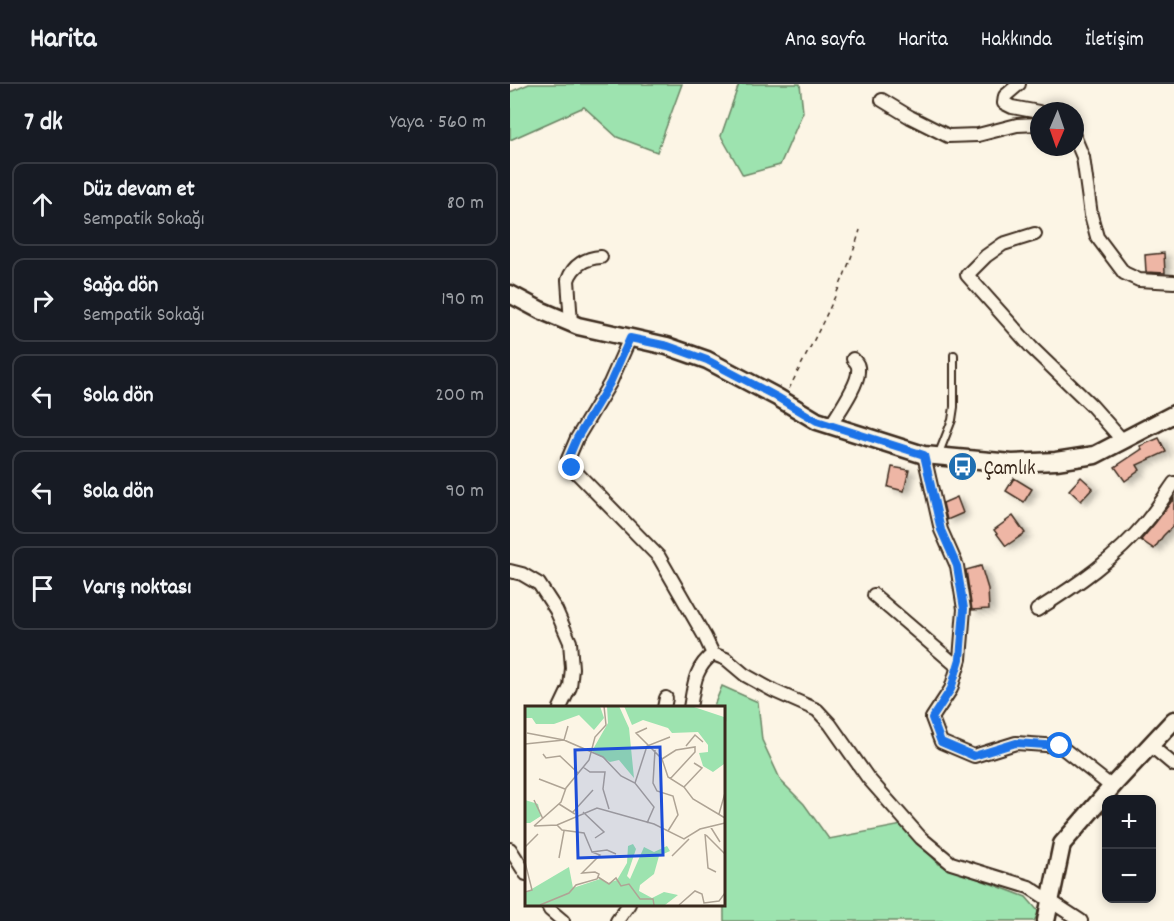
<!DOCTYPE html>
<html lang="tr">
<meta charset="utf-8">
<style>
body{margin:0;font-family:Dekko,sans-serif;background:#20242c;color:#f1f3f6}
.controls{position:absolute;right:18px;bottom:18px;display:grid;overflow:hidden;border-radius:12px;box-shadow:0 3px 9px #0003}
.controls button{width:54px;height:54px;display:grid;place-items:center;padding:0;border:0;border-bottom:2px solid #363941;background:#171b24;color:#f1f3f6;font:30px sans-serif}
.compass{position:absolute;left:520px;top:18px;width:54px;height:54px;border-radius:50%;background:#171b24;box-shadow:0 3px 9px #0003;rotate:182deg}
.stop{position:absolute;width:18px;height:18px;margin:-14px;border:4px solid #1a73e8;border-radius:50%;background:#fff}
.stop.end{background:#1a73e8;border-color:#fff;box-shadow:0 2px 6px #0008}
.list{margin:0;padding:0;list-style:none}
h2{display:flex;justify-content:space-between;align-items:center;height:78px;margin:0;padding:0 24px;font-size:26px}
h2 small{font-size:20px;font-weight:400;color:#9ea1a6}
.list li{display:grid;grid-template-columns:39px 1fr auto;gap:18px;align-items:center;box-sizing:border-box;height:84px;margin:0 12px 12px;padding:0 12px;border:2px solid #363941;border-radius:12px}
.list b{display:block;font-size:22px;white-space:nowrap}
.list p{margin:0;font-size:20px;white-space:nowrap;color:#9ea1a6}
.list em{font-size:20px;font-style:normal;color:#9ea1a6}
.icon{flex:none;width:33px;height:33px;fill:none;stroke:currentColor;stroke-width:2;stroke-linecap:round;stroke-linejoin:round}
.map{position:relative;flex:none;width:664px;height:837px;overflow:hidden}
header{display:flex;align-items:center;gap:36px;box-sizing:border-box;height:84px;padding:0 30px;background:#171b24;border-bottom:2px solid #363941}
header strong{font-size:28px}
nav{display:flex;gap:33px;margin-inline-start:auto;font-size:21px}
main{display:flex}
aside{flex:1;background:#171b24}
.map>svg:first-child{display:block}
.green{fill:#9de3af;stroke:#6c8666;stroke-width:1.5}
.building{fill:#eeb6a5;stroke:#3b2a1e;stroke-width:1.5;filter:url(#shadow)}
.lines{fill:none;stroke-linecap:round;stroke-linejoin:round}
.lane-casing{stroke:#3b2a1e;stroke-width:10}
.street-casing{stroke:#3b2a1e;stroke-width:16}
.secondary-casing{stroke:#3b2a1e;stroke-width:21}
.path{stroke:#3b2a1e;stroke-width:1.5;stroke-dasharray:4.5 4.5;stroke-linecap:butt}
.lane{stroke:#fcf5e5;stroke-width:6}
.street{stroke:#fcf5e5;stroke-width:12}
.secondary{stroke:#fcf5e5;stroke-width:16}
.route{stroke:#1a73e8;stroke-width:8}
.labels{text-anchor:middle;stroke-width:6;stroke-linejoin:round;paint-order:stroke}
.poi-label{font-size:21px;fill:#3b2a1e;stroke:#fcf5e5;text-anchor:start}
.inset-road{fill:none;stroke:#afa495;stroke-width:1.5}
.view{fill:#1d4ed8;fill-opacity:0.15;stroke:#1d4ed8;stroke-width:3}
.inset-edge{fill:none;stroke:#3b2a1e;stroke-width:3}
</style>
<header>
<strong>Harita</strong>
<nav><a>Ana sayfa</a><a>Harita</a><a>Hakkında</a><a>İletişim</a></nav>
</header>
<main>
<aside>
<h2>7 dk<small>Yaya · 560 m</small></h2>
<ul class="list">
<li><svg class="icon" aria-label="ahead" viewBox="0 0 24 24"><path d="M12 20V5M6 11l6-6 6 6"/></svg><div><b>Düz devam et</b><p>Sempatik Sokağı</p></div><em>80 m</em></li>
<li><svg class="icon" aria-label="right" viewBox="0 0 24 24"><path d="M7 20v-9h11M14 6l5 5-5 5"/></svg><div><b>Sağa dön</b><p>Sempatik Sokağı</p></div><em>190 m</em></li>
<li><svg class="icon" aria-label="left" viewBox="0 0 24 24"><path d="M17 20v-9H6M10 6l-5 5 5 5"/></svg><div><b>Sola dön</b></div><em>200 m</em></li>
<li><svg class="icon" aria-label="left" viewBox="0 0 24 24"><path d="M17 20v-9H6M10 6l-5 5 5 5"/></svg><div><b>Sola dön</b></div><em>90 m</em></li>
<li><svg class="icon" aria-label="arrive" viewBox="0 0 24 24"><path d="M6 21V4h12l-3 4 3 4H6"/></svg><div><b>Varış noktası</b></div></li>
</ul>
</aside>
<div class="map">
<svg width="664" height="837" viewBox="0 0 664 837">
<defs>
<filter id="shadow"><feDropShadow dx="5.5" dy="3" stdDeviation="3" flood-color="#0004"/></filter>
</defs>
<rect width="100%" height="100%" fill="#fcf5e5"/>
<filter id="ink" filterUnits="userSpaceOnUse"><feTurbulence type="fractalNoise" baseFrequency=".0167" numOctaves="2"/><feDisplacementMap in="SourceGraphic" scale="12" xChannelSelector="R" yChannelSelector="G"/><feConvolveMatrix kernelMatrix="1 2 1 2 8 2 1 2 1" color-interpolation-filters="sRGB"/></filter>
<g filter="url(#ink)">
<g class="green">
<path d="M19,0H172L147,68L107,53L74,23L0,56V8Z"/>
<path d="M229,0H290L293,28L270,81L233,91L211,52Z"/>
<path d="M212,602L248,618L252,656L271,697L294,720L319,755L392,741L429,780L516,813L529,828L524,837H214L213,624H203Z"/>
</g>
<g class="building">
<path d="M654,169L655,189L636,188L635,171Z"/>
<path d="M649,354L656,368L627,381L630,386L615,397L605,383L632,365L630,362Z"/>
<path d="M382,383L399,386L394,407L378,403Z"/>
<path d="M571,393L583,404L571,417L559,406Z"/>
<path d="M504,394L522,405L514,418L496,407Z"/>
<path d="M447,413L453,429L437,436L433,419Z"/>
<path d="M664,414V441L653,452L644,465L631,456L646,438Z"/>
<path d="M503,432L515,449L496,462L484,446Z"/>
<path d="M471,482L478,505L479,525L462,526L456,486Z"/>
</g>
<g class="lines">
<defs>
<path id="lane" d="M429,369L442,336L444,323V271"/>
<g id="street">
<path d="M509,0L495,12L494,19L502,23L529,28"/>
<path d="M372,16L400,33L438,52L468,51L507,41L529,40"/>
<path d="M565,54L573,73L581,131L587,153L614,189L629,196L664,198"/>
<path d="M525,150L493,160L476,172L457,191L522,264L582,322L613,357"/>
<path d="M61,239L58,196C63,181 76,174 91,173"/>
<path d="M120,254L100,299L67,354L58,375L62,384L149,473L195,553L203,570L216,575L235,591L264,607L307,626L320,640L358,694L411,754L441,779L519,803L571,837"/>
<path d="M321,341C328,329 348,301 348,288C349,282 347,279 343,275"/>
<path d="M414,371L431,446L447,482L454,525L450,575L441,605L422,634L431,658L464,672L506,659L550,662L602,703"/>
<path d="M0,487L12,490L29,500L46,526L60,558L62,584L60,603L50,624"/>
<path d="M364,511L448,583"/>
<path d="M527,526C567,501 606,474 636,438C646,426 655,412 664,399"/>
<path d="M154,624L156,614"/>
<path d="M180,624C184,602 184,584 203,570"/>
<path d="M640,661L664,681"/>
<path d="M0,765L16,790"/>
<path d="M37,820L40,826L53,837"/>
<path d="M107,837L119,820"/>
</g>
<g id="secondary">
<path d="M0,210L30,226L68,242L157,262L197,276L267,313L307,337L414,371L502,379L546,377L585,371L664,330"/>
<path d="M536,837L552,760L606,698L664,636"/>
</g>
</defs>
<use href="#lane" class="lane-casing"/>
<use href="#street" class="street-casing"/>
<use href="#secondary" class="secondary-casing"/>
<path class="path" d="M279,305C305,253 334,202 350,146"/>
<use href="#lane" class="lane"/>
<use href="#street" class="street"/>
<use href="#secondary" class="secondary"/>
</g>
</g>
<g class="lines" filter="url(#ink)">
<path class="route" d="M62,384L58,375L67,354L100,299L120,254L158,262L197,276L267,313L307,337L414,371L431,446L447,482L454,525L450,575L441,605L422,634L431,658L464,672L506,659L550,662"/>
</g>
<defs>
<symbol id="bus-disc" viewBox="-11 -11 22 22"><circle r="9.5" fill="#1f6fb2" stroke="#fcf5e5"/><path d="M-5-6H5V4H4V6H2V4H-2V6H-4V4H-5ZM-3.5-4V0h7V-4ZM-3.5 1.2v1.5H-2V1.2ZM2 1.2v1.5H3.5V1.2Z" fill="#fff"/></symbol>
</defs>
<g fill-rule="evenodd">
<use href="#bus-disc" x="436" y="366" width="33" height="33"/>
</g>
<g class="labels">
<g class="poi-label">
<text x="474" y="390">Çamlık</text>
</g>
</g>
<g transform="translate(15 622)">
<rect width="200" height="200" fill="#fcf5e5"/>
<path d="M0,0H75L79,12L69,24L54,9L29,18H11L7,12H0ZM82,0H94L104,22L109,72L94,54L85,56L67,45L83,17ZM99,0H166L199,11V58L188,66L178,60L174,47L183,46V39L173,26L147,27L143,22L118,14L107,19ZM0,94L13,98L16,110L5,117H0ZM108,138L111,143L102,170L105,173L119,141L129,146L142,140L145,145L134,150L129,168L115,179L114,185L127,192L139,186L153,189L140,199H0V187L44,161L48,182L75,173L83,177L92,174L102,157L103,140Z" fill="#9de3af"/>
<path class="inset-road" d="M43,20L39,34L78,51L96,70L110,77L129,101L122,117M122,22L111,27L137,53L143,71L159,81L168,93L200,112M0,38L39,34L2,27M161,40L170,29L178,36M130,44L128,77L132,85L148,90L153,109L143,125M18,48L21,52L35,50L53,67M137,53L151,44L170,41V46L145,73M58,61L65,66H80L78,83L84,103M14,73L40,83M110,77L122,40L145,31M159,81L177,62L169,57M9,94L18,113M34,98L50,108M48,106L68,84M58,106L79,126L70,132M194,108L200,87M32,119L37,124L59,127L67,146L82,144L91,148M9,120L32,119L72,102L129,118L159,133L175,123L200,117M9,120L36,96L41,82L64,54L70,31L81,19L79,0M185,120L195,136M180,128L183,162L191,166M181,129L200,148M0,141L13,128M147,150L164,133M34,152L39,125M0,156L7,184L0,186M73,171L84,178L91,172L96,180L104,178L115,193H128L129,199M15,199L44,187L51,179L72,173L74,168L70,166L57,167L75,149L67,146M154,199L170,185L177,188L179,197L194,195L200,187"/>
<path class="view" d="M135,41L138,149L53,152L50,44Z"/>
<rect width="200" height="200" class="inset-edge"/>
</g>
</svg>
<div class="controls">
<button>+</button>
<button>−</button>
</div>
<svg class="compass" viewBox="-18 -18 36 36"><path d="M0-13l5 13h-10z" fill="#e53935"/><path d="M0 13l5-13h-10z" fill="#9ea1a6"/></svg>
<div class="stop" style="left:550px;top:662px"></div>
<div class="stop end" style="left:62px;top:384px"></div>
</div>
</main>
